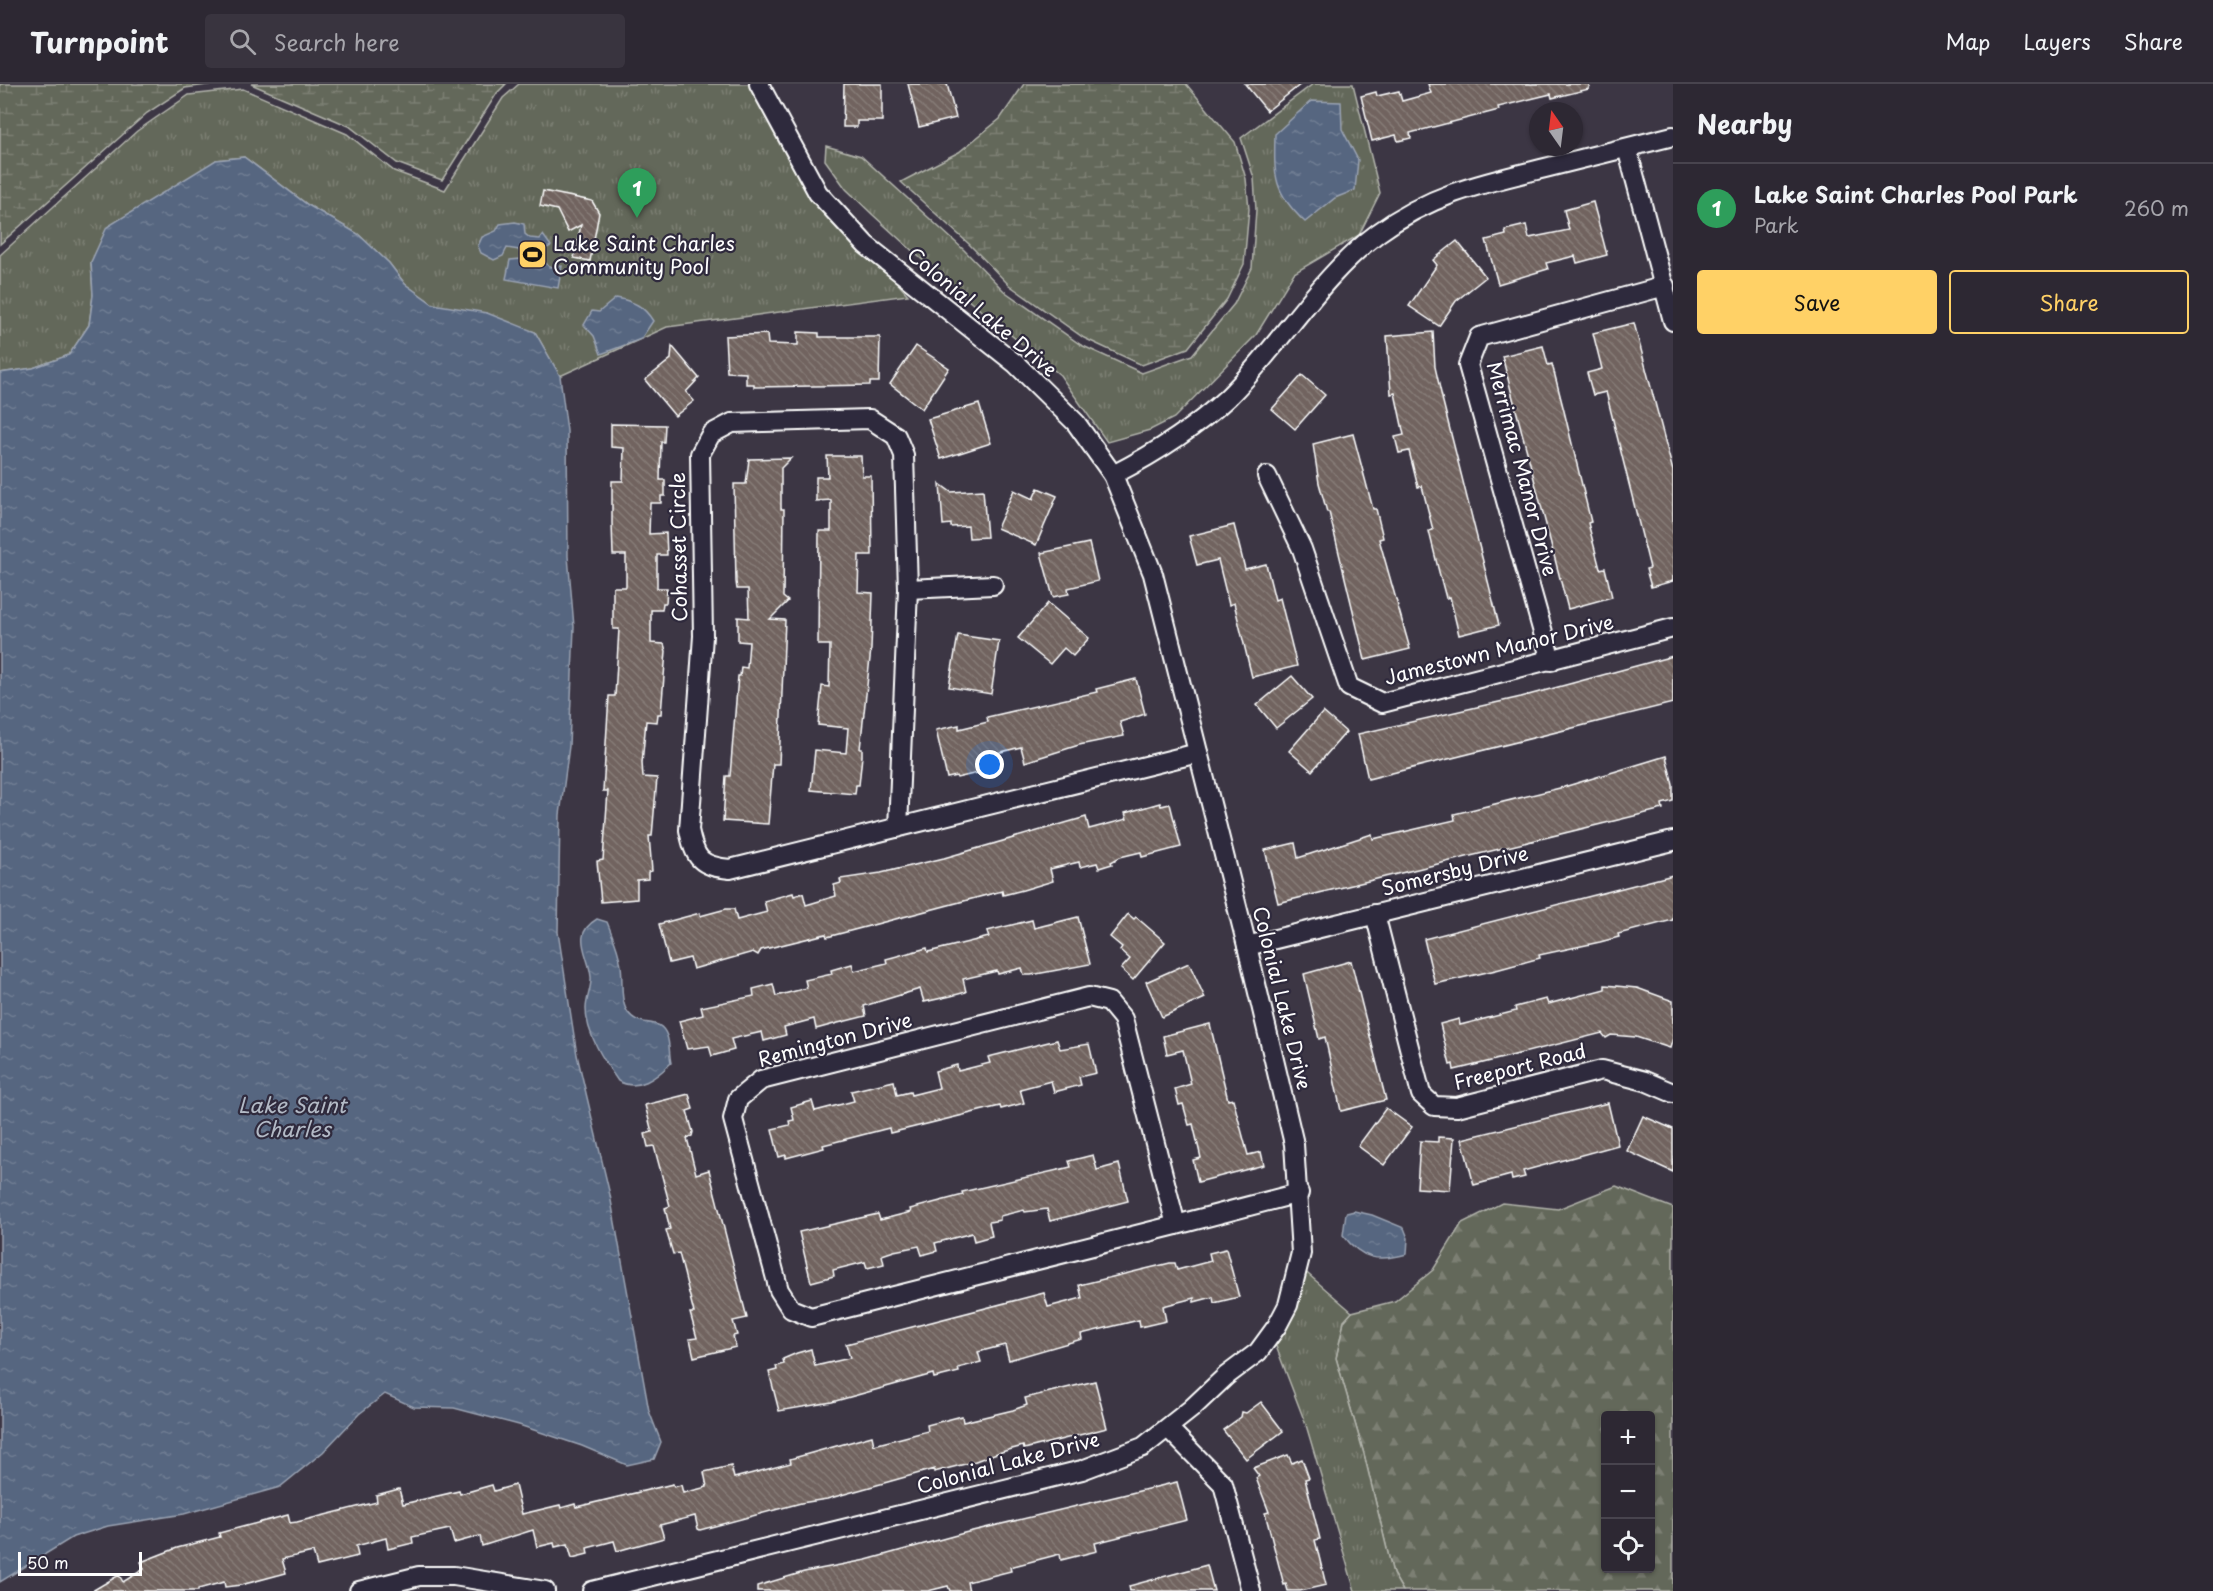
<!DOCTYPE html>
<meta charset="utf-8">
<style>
body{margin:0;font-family:"Playpen Sans",sans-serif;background:#39343f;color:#f1f3f6}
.controls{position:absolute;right:18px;bottom:18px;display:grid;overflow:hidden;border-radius:6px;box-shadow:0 2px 4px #0004}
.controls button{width:54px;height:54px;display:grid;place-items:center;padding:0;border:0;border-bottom:2px solid #48444e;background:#2d2833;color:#f1f3f6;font:30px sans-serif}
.compass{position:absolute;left:1529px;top:18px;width:54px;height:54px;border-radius:50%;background:#2d2833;box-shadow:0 2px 4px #0004;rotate:346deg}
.scale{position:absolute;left:18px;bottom:15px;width:124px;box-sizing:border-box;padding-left:6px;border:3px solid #fff;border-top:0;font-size:16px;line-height:21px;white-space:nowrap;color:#fff;-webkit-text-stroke:4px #2f2a3d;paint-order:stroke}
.you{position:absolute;left:990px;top:681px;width:21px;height:21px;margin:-15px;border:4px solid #fff;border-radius:50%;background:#1a73e8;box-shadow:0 0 0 9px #1a73e833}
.badge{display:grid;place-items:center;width:39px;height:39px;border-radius:50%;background:#ffd166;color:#fff;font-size:20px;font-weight:700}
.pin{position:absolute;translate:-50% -50px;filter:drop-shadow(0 2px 3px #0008)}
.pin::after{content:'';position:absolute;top:32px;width:21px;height:18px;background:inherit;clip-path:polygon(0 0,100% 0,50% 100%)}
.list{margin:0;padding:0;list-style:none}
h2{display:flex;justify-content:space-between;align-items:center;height:78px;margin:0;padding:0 24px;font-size:26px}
h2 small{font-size:20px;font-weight:400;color:#a7a6ac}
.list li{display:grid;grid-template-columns:39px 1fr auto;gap:18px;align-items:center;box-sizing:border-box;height:90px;padding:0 24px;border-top:2px solid #48444e}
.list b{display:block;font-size:22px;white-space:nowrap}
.list p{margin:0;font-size:20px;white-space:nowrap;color:#a7a6ac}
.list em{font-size:20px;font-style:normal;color:#a7a6ac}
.actions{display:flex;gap:12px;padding:18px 24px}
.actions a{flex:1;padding:14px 0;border:2px solid #ffd166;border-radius:6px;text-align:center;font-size:21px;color:#ffd166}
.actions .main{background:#ffd166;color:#111}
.icon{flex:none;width:33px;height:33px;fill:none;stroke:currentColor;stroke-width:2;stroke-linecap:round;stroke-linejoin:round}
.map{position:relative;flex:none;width:1673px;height:1507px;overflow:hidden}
header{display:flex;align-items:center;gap:36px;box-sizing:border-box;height:84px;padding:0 30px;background:#2d2833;border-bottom:2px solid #48444e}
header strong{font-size:28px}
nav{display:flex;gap:33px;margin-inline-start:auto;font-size:21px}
.search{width:420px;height:54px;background:#39343f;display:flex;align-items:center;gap:15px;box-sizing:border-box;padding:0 21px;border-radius:6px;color:#a7a6ac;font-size:22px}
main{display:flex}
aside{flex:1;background:#2d2833}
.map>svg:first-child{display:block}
.forest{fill:url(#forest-firs);stroke:#b2b4ac;stroke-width:1.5;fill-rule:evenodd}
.wetland{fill:url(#wetland-marsh);stroke:#b2b4ac;stroke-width:1.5}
.park{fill:url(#park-tufts);stroke:#b2b4ac;stroke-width:1.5}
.water{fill:url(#water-ripples);stroke:#9aa3b3;stroke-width:1.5}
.building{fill:url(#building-back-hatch);stroke:#fff;stroke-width:1.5}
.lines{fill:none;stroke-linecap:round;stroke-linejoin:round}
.street-casing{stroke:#fff;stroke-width:22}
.street{stroke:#2f2a3d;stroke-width:18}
.labels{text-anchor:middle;stroke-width:4.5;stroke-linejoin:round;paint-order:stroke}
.poi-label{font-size:20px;fill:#fff;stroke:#2f2a3d;text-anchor:start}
.street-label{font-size:20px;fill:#fff;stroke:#2f2a3d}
.water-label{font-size:21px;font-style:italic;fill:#b3bac6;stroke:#2f2a3d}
</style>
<header>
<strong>Turnpoint</strong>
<div class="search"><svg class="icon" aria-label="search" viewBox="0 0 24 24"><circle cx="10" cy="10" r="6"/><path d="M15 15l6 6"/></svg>Search here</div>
<nav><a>Map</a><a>Layers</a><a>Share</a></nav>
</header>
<main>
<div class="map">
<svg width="1673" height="1507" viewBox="0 0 1673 1507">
<defs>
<pattern id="forest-firs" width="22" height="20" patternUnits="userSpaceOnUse" patternTransform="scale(1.5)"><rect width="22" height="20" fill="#64685a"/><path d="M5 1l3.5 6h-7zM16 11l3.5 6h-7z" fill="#7b7f73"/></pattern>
<pattern id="wetland-marsh" width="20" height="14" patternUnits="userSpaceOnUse" patternTransform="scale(1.5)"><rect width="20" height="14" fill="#64685a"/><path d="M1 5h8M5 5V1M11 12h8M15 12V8" fill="none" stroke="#7b7f73"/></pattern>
<pattern id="park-tufts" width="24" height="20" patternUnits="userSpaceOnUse" patternTransform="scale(1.5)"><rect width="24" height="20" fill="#64685a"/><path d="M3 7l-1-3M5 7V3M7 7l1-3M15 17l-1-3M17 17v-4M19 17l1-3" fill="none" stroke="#7b7f73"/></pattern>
<pattern id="water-ripples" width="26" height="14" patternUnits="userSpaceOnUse" patternTransform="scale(1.5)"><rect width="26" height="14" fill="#566680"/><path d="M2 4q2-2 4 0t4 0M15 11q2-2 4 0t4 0" fill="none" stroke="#6f7d93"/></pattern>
<pattern id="building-back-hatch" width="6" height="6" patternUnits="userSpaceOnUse" patternTransform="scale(1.5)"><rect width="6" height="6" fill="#71645f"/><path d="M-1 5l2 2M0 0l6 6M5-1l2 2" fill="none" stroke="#867b77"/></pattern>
</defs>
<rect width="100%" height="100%" fill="#3c3644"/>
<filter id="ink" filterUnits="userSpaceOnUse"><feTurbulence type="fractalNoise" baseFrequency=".0167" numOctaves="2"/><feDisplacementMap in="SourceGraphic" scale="12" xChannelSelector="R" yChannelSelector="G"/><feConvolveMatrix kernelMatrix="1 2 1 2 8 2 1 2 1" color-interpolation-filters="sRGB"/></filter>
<g filter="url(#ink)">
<path class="forest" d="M1616,1102L1673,1124V1507H1403L1393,1490L1364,1370L1336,1274L1344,1237L1352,1228L1395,1217L1433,1186L1462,1139L1502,1119L1558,1125ZM1606,1332H1650V1484H1606Z"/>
<g class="wetland">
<path d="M0,0H214L185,4L147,29L0,160Z"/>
<path d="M251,0H506L497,9L442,96L397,79L349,42Z"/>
<path d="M1024,0H1186L1235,58L1246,95L1249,125L1244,180L1227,215L1188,264L1142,281L1084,254L1009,201L969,160L901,98L959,68L1000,35Z"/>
</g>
<g class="park">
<path d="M519,0H759L818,109L908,211L667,243L560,292L535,248L433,220L405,200L389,179L358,150L308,121L244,73L216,76L91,178L93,211L89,241L69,271L33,284L0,289V171L137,47L189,11L243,5L347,50L394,87L445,106L503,14Z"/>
<path d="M1313,0H1353L1380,109L1359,151L1294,189L1256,251L1174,334L1150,346L1107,358L1060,291L951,202L873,131L846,105L825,76L826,62L861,72L964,166L1004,207L1081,261L1142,289L1192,271L1234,220L1252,184L1256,126L1254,94L1241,54Z"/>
<path d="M1301,1184L1352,1228L1344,1237L1336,1274L1364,1370L1393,1490L1403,1507H1355L1306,1341L1274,1257Z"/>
</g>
<g class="water">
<path d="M1311,17L1341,18L1342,45L1358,76L1355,106L1335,114L1305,138C1273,108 1274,92 1275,50Z"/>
<path d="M244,73L308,121L358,150L389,179L405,200L433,220L487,229L535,248L560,292L567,347L568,472L574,543L569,662L560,731L558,848L577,971L610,1111L649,1327L661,1358L654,1375L627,1381L582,1362L519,1341L454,1324L414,1323L385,1310L359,1330L323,1368L280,1403L184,1430L108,1442L73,1453L0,1498V289L33,284L69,271L89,241L93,211L91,178L107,143L216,76Z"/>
<path d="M515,138L524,140L525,150L530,154L540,155L543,151L551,162L545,165L542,174L549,183L562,182L558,204L506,195L510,176L521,175L519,166L507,164L503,172L494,176L481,169L478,162L482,153L496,147L500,140Z"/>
<path d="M616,214C633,217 644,222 653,237L641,255L601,270L594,252L584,241L592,227L599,228Z"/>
<path d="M597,835L607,838C613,853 619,866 621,882C623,895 620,916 627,927C640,947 659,930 667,952C670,960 669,971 671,979C656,994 638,1008 618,997C604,977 586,949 586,925C586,914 592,903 591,893C589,870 570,851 597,835Z"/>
<path d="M1354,1127L1372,1131L1404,1144L1408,1154L1407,1170C1378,1178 1362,1176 1343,1151L1346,1129Z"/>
</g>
<g class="building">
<path d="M844,0H882V37H857V43H843Z"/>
<path d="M908,0H947L956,34L919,43Z"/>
<path d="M1245,0H1301L1267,27Z"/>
<path d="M1428,0H1589V5L1552,14L1551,10L1498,23L1499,26L1410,49L1411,54L1398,57L1396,51L1372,57L1361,12L1376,8L1377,12L1399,7L1402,17L1431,9Z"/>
<path d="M543,107L592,117L599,129L590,177L574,174L581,141L568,148L557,126L540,122Z"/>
<path d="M1593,118L1607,171L1577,179L1575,172L1546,179L1548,185L1498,200L1486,156L1506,151L1505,146L1526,141L1529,154L1569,146L1564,126Z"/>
<path d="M1457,157L1486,193L1456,217L1439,242L1409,222L1437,181L1433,176Z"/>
<path d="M1634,239L1673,387V497L1651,503L1646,485L1650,484L1606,308L1593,311L1587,289L1602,285L1593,249Z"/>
<path d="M798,248L819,249V253H880L879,298H870V301L754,303V300H746V289L727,288L725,252L767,250L768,260L798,261Z"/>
<path d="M1433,248L1435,283L1443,318L1499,541L1459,551L1450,513L1446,514L1438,484L1429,447L1433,446L1422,402L1418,403L1409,367L1399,369L1395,353L1404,351L1395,309L1391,310L1387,252Z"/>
<path d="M672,262L699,294L686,308L694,317L675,332L645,296L671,275Z"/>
<path d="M916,262L949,284L922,325L890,300Z"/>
<path d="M1543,262L1548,281L1552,280L1564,327L1591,438L1588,439L1600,485L1605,484L1612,513L1568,525L1502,272Z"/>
<path d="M1302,291L1325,311L1295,345L1272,325Z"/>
<path d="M979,320L991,359L941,375L928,335Z"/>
<path d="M611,340L665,341L664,358H661L660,396H665V412H661V419H650L649,450L666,449L667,471H657V504H667L666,519H663L662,526H651V559L664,560L666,567L661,630H658L657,638L646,637L642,679L643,693L657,694L652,752H649L652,787L648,788V795L637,796V815L601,818L597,777L603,776L608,707H603L609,612H615L619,545H613V503H626V471H613L612,439V397H623L624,364L611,363Z"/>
<path d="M1353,350L1373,425H1376L1383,454L1379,455L1410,565L1365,576L1329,428H1327L1319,399L1313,360Z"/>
<path d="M827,372H861L862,392H871L872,471H859L858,508L873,509L871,565L860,665H862V672L859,701H856L855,710L811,706L815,666L846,669L848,644L818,641L822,602L829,603L830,561H818L819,447H831V416L816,417V393H828Z"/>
<path d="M791,374L781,384V425H784L783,513L788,517L770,535L785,536L779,680H773L768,740L723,737L726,692H730L738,592H740L741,583L747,584L749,558L738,557V533L749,534L748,505H737L736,498L734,400H746L749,375Z"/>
<path d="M940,400L951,408L983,406L987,453L969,454L968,442L951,443V440L943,441Z"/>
<path d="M1038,404L1057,412L1036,461L997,444L1014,406L1033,415Z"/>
<path d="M1234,441L1245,485L1266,480L1275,516L1280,514L1297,582L1252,593L1234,519L1229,521L1218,476L1197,481L1189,452Z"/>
<path d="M1089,459L1098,497L1068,504L1069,510L1053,513L1041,469Z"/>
<path d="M1048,519L1089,554L1073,572L1064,564L1050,580L1018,554Z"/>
<path d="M958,551L999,557L991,610L949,603Z"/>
<path d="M1673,572V619L1368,695L1358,650L1521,613Z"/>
<path d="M1292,592L1312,615L1276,644L1257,621Z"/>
<path d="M1136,595L1145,630L1120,638L1124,652L1079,661L1025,678L1021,663L989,671L992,684L986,687L957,694L956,692L947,694L936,646L959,641V645L988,638L987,633L1097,608L1096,605Z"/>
<path d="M1323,628L1346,648L1312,687L1289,667Z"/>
<path d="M1666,672L1673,701V717L1662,720L1663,725L1278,819L1265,766L1295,759L1298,774L1372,750L1373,755L1455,736L1454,730L1564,703Z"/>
<path d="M1160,719L1161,722L1170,720L1181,763L1142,773L1141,768L1120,773L1111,778L1112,780L1099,784L1097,779L1080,783L1079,778L1050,785L1053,797L1023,806L1003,811L1002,807L827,853L826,850L761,866L758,871L753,868L693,885L690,874L669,879L659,840L700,829V832L726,825H734L737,836L767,828L764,817L793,809L794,812L803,809L806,821L836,812L834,801L841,799L840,795L881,789L944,774L1086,733L1089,745L1127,735L1125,729Z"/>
<path d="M1673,791V836L1618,850L1619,853L1600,858L1539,871L1540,874L1496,886L1435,900L1424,855Z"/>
<path d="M1128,830L1134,835L1136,833L1165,858L1133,896L1121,885L1130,875L1120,866L1122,863L1110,853Z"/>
<path d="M1078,833L1090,880L1031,891H1024L1022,884L998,890L997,887L963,895L966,908L951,912L924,918L920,905L864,922L866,932L838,939L816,945L814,935L784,943L786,951L764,957L762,948L731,955L734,966L712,972L709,962L687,965L679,937L703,931L701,923L754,912L753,905L773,900L776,912L807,904L805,896L832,890L831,886L852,880L854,887L887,879L886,875L927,864L928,868L989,853L987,847L1032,836L1034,844Z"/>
<path d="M1351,877L1386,1016L1341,1027L1325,953L1319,955L1304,890Z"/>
<path d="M1189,879L1205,914L1162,933L1146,898Z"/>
<path d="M1605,901L1637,904L1673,917V954L1670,964L1636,953L1611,951L1606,954L1602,949L1467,983L1454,986L1453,980L1450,981L1440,940L1459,935L1460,941L1516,927L1515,923L1546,915L1548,920L1605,905Z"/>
<path d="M1210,940L1228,1016L1233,1015L1248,1071L1261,1068L1264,1081L1198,1098L1193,1076L1201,1074L1193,1040L1189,1041L1183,1020L1179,1021L1175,1005L1191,1000L1183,966L1167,970L1163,952Z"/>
<path d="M1057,956L1060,965L1089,960L1096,989L1079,993L1081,1001L1054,1008L1051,997L1020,1005L1024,1019L1001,1025L1000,1022L890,1049L889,1044L823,1061L824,1064L786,1074V1071L779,1073L772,1045L790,1041L789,1037L794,1036L791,1023L812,1017L815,1027L854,1017L851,1007L894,997L897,1011L910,1008L911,1011L939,1004L935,987L957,981L958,987L990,979L988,973Z"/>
<path d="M689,1010L693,1025L687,1027L693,1048L692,1052L687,1054L696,1090L709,1086L747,1234L733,1237L737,1251L733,1252L736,1263L694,1273L690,1255L697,1254L690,1229H694L679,1169L673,1170L666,1146L670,1145L665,1124L670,1122L654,1062L648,1063L645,1050L652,1048L645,1021Z"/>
<path d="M1608,1019L1618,1061L1523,1087L1525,1093L1512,1096L1511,1091L1474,1101L1462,1055Z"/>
<path d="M1386,1024L1412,1043L1384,1081L1358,1062Z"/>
<path d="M1643,1032L1673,1045V1088L1627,1067Z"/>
<path d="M1438,1053L1454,1054L1450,1106L1417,1104L1420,1057L1438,1058Z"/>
<path d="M1093,1071L1097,1086L1119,1080L1128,1117L1050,1137L1047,1125L1025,1128L1024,1126L1000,1132V1136L989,1138L992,1152L974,1157L972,1149L935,1159L937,1167L922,1171L919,1162L894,1167L882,1171L884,1180L867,1184L865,1178L833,1186L834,1192L811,1198L799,1148L878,1130L880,1136L911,1128L910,1125L963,1111L962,1108L1071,1083L1069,1077Z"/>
<path d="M1226,1165L1239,1213L1214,1219L1213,1213L1194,1218V1214L1163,1222L1166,1237L1140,1243L1139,1236L1081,1250L1082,1255L1009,1276L1005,1261L978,1268L981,1278L958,1284L959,1288L934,1294L933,1290L832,1318L779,1327L769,1288L777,1286L776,1282L784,1280L783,1275L797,1269L811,1265L815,1282L850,1274L846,1260L1044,1209L1048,1223L1082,1214L1079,1201L1170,1179H1175L1177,1186L1211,1177L1209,1169Z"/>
<path d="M1095,1297L1107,1344L1024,1365L1023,1362L994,1370L973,1378L934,1388V1385L827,1415L801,1419L700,1446L698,1445L695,1432L660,1441L664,1454L617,1467L614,1457L587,1464L588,1470L572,1474L568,1460L555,1463L554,1459L537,1463L533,1446L482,1462L480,1452L454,1459L450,1445L412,1453L413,1459L388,1465L386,1454L356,1462L358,1472L317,1482L313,1468L282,1475L286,1489L241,1501L225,1503L224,1498L198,1505V1507H92L119,1491L123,1498L144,1485L141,1478L177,1464L220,1453L219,1449L288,1431L290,1439L297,1438L377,1418L376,1411L399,1405L403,1420L459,1407L460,1410L492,1401L494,1407L515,1401L522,1430L560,1421L561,1424L575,1420L576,1423L673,1400L674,1403L681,1401L683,1409L707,1403L704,1388L731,1382L734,1394L791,1379L790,1375L872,1352L874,1361L928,1347L927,1341L962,1332L963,1338L1013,1326L1027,1321L1025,1314Z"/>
<path d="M1261,1318L1283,1347L1246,1375L1223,1346L1241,1333L1242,1328L1246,1329Z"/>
<path d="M1288,1371L1292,1379L1302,1375L1309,1394L1305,1395L1320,1455L1315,1456L1326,1501L1300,1507H1288L1286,1500L1284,1501L1265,1429L1269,1428L1256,1394L1259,1392L1253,1384Z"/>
<path d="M1177,1398L1187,1436L1095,1459L1097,1467L1061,1476L1060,1470L1010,1483L1011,1487L967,1498L969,1507H950L948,1502L928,1507H757V1502L804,1488L866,1476L964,1449Z"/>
<path d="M1207,1481L1214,1507H1130L1129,1502Z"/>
</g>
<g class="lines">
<defs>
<g id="street">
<path d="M1627,64L1673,237"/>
<path d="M1113,391C1154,370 1194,345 1228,313C1281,261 1319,193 1378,149C1431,110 1483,99 1545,84C1588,73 1630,63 1673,52"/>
<path d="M1267,392L1302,465L1349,603L1382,619L1673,544"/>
<path d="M908,505L993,501"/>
<path d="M1551,577L1468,281L1479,253L1665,202"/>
<path d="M898,744L908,505L904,371L896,352L870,335L732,339L711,350L700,370L703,552L689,746C695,775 700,782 730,785L1198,669"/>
<path d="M1375,830L1421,1010L1434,1022L1457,1023L1602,986L1645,997L1673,1009"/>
<path d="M1247,862L1673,757"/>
<path d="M1089,913L1109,918L1123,935L1176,1141L811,1233L791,1225L779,1206L733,1035L738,1015L761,996Z"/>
<path d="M1176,1141L1299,1109"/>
<path d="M1168,1344L1223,1400L1251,1507"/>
<path d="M359,1507L419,1492H454L545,1507"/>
<path d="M592,1507L1082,1386L1143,1363L1191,1325L1226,1292L1258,1268L1277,1242L1288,1221L1301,1169L1294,1060L1247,862L1153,490L1113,391L1076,339L1016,280L866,161L818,109L759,0"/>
</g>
</defs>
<use href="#street" class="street-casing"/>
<use href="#street" class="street"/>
</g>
</g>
<defs>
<symbol id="stadium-square" viewBox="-11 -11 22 22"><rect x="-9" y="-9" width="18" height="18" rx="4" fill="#ffd166" stroke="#2f2a3d"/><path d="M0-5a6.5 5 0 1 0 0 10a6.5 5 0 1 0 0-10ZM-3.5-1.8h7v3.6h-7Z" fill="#111"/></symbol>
</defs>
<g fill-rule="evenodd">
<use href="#stadium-square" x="516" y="154" width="33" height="33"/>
</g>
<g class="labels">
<g class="poi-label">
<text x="553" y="167">Lake Saint Charles<tspan x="553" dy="23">Community Pool</tspan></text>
</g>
<g class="street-label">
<text transform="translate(982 228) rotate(40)" y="7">Colonial Lake Drive</text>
<text transform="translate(1522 385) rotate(75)" y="7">Merrimac Manor Drive</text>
<text transform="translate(679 463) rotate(-91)" y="7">Cohasset Circle</text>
<text transform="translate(1499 566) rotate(-14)" y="7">Jamestown Manor Drive</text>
<text transform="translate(1455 787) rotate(-14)" y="7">Somersby Drive</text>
<text transform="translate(1282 914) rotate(76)" y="7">Colonial Lake Drive</text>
<text transform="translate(835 956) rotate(-15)" y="7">Remington Drive</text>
<text transform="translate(1520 983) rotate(-14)" y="7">Freeport Road</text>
<text transform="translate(1008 1379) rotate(-15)" y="7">Colonial Lake Drive</text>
</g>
<g class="water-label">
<text x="292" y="1029">Lake Saint<tspan x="292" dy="24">Charles</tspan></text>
</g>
</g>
</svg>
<div class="controls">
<button>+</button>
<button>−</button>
<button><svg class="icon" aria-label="locate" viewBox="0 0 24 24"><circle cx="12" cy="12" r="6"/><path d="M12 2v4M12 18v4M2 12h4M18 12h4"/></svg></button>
</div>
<svg class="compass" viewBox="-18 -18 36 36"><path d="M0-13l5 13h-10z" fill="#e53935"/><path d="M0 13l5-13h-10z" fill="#a7a6ac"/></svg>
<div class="scale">50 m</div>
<div class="you"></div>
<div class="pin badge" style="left:637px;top:134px;background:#2e9e5b">1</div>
</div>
<aside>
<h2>Nearby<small></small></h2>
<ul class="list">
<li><span class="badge" style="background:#2e9e5b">1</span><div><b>Lake Saint Charles Pool Park</b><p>Park</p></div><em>260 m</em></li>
</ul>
<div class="actions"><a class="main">Save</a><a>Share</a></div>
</aside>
</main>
